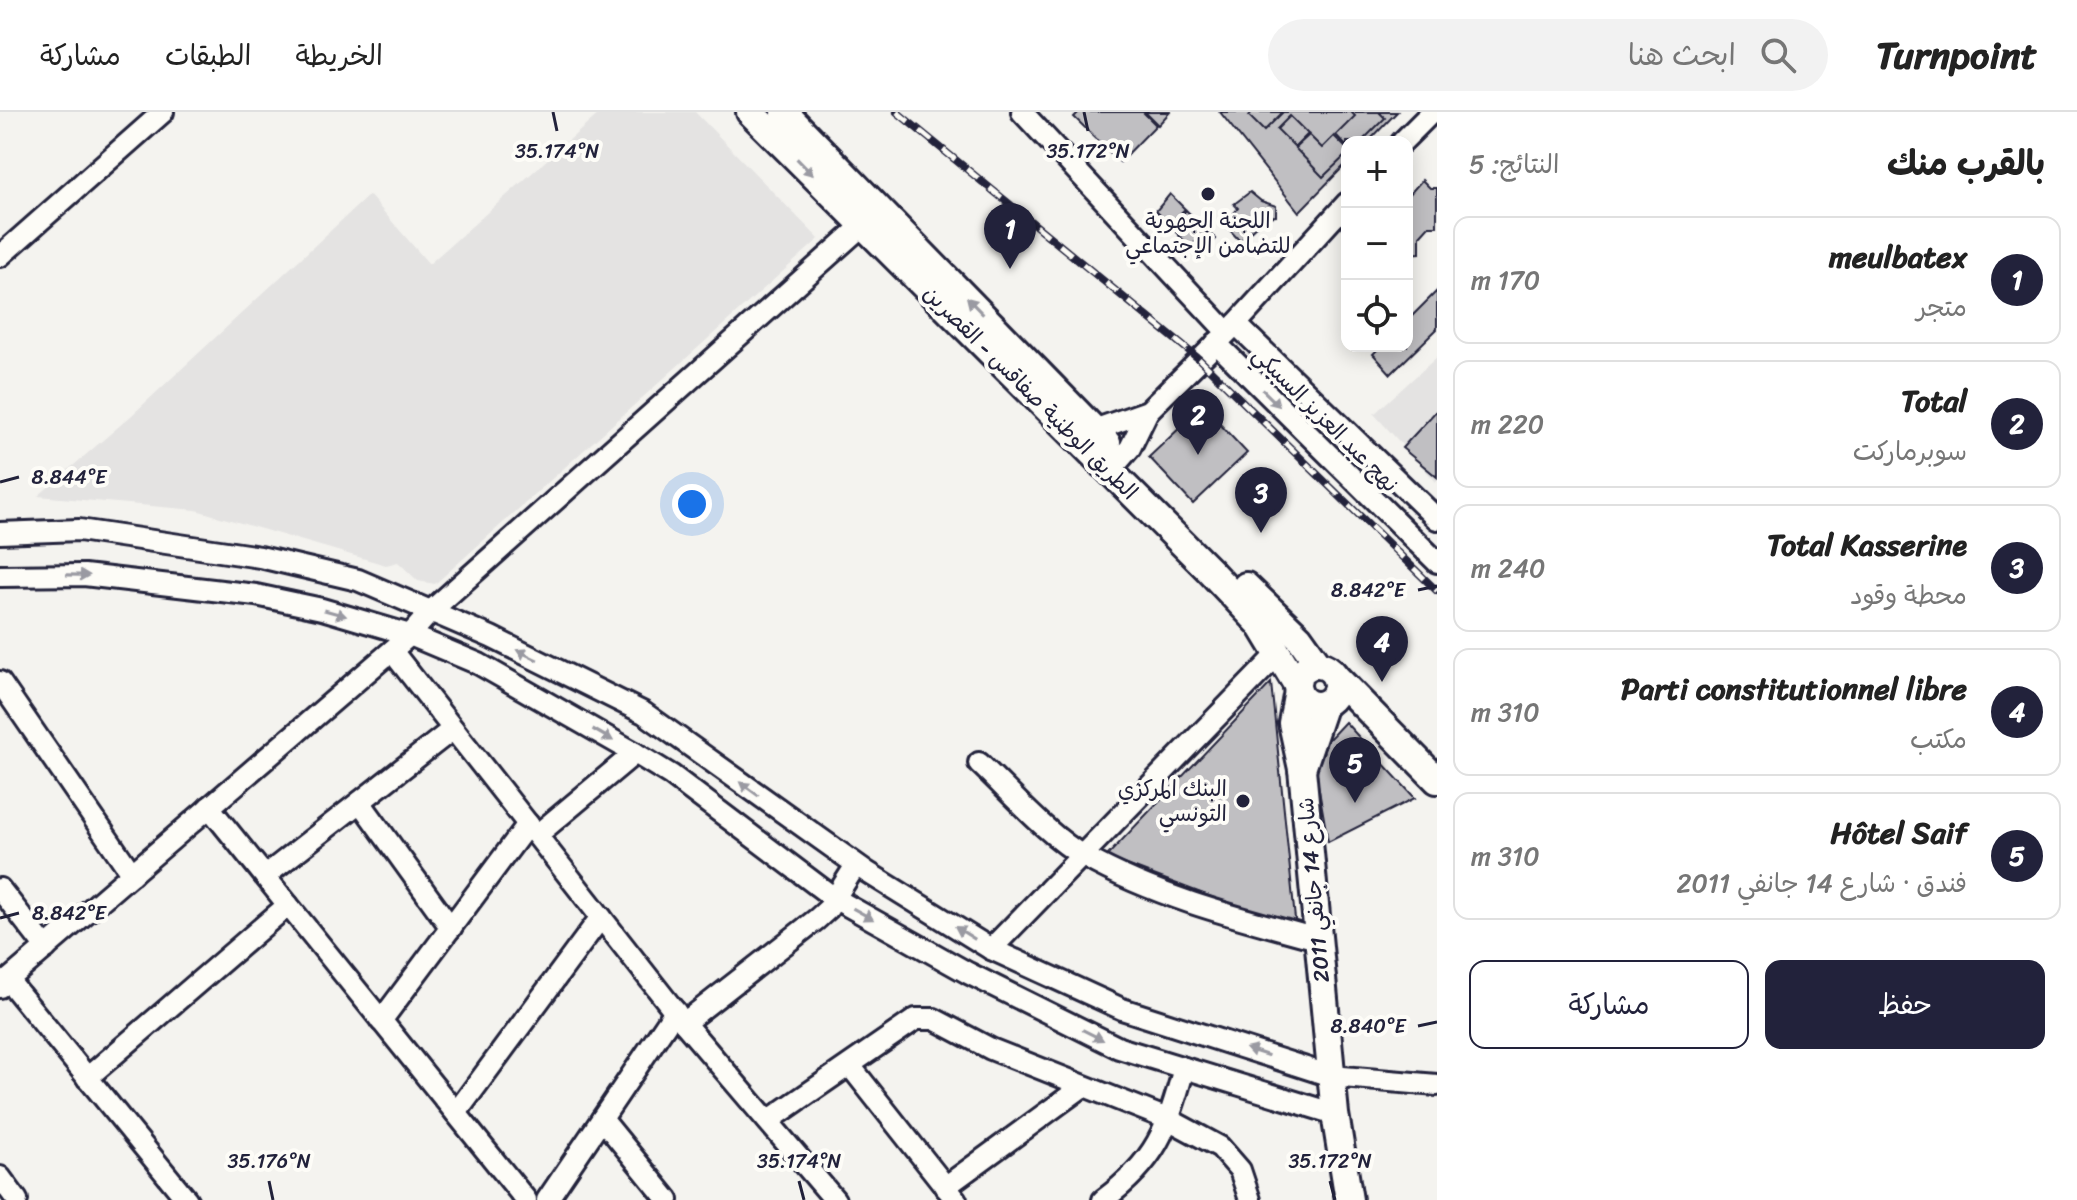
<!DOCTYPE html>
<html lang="ar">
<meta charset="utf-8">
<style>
body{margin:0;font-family:Sriracha,"Playpen Sans Arabic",sans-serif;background:#f2f2f2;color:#222;direction:rtl}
.controls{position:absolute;right:24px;top:24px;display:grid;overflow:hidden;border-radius:16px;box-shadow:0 4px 20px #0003}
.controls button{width:72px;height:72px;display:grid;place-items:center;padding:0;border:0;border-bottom:2px solid #e0e0e0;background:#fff;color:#222;font:40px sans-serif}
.you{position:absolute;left:692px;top:392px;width:28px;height:28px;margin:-20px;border:6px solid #fff;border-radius:50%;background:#1a73e8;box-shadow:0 0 0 12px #1a73e833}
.badge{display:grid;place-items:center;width:52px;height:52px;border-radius:50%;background:#22223b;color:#fff;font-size:26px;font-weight:700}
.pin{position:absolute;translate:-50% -66px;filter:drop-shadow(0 2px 4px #0008)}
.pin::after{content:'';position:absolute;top:42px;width:28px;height:24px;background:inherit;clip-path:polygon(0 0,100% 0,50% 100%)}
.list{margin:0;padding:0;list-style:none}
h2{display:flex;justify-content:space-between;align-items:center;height:104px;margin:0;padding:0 32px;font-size:34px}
h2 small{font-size:26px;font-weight:400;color:#767676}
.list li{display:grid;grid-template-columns:52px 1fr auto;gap:24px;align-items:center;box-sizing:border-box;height:128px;margin:0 16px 16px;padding:0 16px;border:2px solid #e0e0e0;border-radius:16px}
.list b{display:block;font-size:30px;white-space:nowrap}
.list p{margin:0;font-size:26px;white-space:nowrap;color:#767676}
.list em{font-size:26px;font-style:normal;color:#767676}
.actions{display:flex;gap:16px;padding:24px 32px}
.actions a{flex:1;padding:18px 0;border:2px solid #22223b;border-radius:16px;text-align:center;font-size:28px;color:#22223b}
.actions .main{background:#22223b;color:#fff}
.icon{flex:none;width:44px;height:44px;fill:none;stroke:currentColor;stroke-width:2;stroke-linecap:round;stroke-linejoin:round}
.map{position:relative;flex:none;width:1437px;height:1088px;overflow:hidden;direction:ltr}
header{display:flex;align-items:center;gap:48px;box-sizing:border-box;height:112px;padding:0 40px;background:#fff;border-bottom:2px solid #e0e0e0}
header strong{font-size:38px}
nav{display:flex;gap:44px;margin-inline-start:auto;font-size:28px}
.search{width:560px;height:72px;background:#f2f2f2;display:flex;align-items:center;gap:20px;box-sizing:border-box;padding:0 28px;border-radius:44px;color:#767676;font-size:30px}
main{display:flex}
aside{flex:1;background:#fff}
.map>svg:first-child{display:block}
.built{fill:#e4e3e2}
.building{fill:#c0bfc2;stroke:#22223b;stroke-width:2}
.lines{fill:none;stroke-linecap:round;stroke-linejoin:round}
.minor-casing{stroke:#22223b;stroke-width:26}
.major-casing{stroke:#22223b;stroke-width:32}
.minor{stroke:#fdfcf7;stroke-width:20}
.major{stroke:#fdfcf7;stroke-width:26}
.rail-casing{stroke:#22223b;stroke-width:8}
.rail{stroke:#fdfcf7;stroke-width:5;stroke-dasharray:15;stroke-linecap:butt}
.oneway{fill:#9a9aa2}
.ticks{fill:none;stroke:#22223b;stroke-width:3}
.poi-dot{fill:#22223b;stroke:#fdfcf7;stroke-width:3}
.labels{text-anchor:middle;stroke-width:8;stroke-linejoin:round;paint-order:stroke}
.poi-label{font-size:22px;fill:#22223b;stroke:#fdfcf7}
.street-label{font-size:22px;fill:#22223b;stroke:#fdfcf7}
.ticks-label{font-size:20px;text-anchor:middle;fill:#22223b;stroke:#fdfcf7;stroke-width:8;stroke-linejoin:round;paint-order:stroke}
</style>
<header>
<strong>Turnpoint</strong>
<div class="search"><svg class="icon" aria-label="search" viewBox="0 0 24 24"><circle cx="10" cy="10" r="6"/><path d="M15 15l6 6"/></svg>ابحث هنا</div>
<nav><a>الخريطة</a><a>الطبقات</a><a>مشاركة</a></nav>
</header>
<main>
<aside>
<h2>بالقرب منك<small>النتائج: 5</small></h2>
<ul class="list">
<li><span class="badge">1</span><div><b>meulbatex</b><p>متجر</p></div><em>170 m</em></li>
<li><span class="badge">2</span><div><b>Total</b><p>سوبرماركت</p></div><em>220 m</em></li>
<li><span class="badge">3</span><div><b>Total Kasserine</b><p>محطة وقود</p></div><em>240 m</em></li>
<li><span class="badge">4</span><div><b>Parti constitutionnel libre</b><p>مكتب</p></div><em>310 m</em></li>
<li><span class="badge">5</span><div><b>Hôtel Saif</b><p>فندق · شارع 14 جانفي 2011</p></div><em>310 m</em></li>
</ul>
<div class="actions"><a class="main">حفظ</a><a>مشاركة</a></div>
</aside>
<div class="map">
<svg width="1437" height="1088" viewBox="0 0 1437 1088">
<rect width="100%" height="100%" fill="#f4f3ef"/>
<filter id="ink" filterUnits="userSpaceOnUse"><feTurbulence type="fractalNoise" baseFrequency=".0125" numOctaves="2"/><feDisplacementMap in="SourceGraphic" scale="16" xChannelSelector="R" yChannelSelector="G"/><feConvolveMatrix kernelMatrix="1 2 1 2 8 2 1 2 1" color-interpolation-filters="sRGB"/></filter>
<g filter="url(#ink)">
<g class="built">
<path d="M601,0H695L819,127L435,472L418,469L398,450L386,453L196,398L38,384L132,303L369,83L429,152Z"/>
<path d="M1437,245V369L1436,370L1374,302Z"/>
</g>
<g class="building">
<path d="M1079,0H1143L1156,13L1120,50L1074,5Z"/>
<path d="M1145,0H1170L1158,13Z"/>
<path d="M1220,0H1397L1368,30H1347V51L1299,100Z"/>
<path d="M1252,0H1283L1264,19L1249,4Z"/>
<path d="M1351,0H1379L1385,6L1361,30H1347V35L1336,23L1355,4Z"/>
<path d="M1290,4L1308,22L1295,35L1277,17Z"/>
<path d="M1309,23L1322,36L1334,24L1347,37V42L1323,65L1295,36Z"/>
<path d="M1422,68L1430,76H1437V114H1429L1420,124V141L1407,142V85Z"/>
<path d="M1250,80L1261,89L1276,94V104L1265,105L1240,129L1225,113L1238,96L1234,92Z"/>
<path d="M1170,82L1185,97L1169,112L1156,99Z"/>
<path d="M1186,98L1207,119L1190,135L1171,115Z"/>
<path d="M1208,120L1216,127L1198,144L1192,137Z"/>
<path d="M1437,179V217L1391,262L1373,242L1381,234H1407V209Z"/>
<path d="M1203,294L1247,341L1193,392L1149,345Z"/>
<path d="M1437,298V365L1402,336Z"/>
<path d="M1271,571L1296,817L1106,745Z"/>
<path d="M1345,610L1415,686L1328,730L1313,644Z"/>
</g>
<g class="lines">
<defs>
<g id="minor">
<path d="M1022,0L1227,220"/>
<path d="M1402,30L1432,0"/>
<path d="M0,144L163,0"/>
<path d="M1236,212L1437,407"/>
<path d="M1216,231L1437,450"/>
<path d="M1086,326L1094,318L1148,299L1236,212L1347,91"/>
<path d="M1110,359L1130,336L1148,299"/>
<path d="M0,421L79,418L260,445L358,468L491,525L644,601L867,760L991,837L1122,897L1331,964L1437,973"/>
<path d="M0,464L84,463L256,483L322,497L410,523L479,552L635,641L671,663L834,786L968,861L1119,936L1335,1002"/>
<path d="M392,539L684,911L835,1088"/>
<path d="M0,570L132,762"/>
<path d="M979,651C1010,680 1048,724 1085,745C1156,785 1239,806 1317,827"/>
<path d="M360,690L451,816"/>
<path d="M209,695L526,1088"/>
<path d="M537,723L635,641"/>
<path d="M265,764L453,617"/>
<path d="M0,777L46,836"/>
<path d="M991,837L1278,542"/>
<path d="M8,868L187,1088"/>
<path d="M0,875L410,523L432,498L872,105"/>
<path d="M381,909L528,712"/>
<path d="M684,911L817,807L828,797L856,753"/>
<path d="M851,955L956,1088"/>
<path d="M87,966L288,793"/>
<path d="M456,1001L601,805"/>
<path d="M602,1007L668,1088"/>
<path d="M768,1009L916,907H934L991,937L1170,1008L1220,1035L1240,1058L1250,1088"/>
<path d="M0,1065L17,1088"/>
<path d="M945,1075L1082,975"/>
<path d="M547,1088L675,899"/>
<path d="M1103,1088C1156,1049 1167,1018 1184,956"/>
</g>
<g id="major">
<path d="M750,0L1209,458L1260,512L1297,573"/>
<path d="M784,0L1107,331"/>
<path d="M1246,474L1299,525L1319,553"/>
<circle cx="1317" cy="573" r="20"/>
<path d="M1335,564L1437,668"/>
<path d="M1298,579L1292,611L1302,657L1335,1002L1349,1088"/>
<path d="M1302,657L1324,592"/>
</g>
</defs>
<use href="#minor" class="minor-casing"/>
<use href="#major" class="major-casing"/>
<use href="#minor" class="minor"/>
<use href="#major" class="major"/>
<defs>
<path id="rail" d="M897,0L1199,247L1437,479"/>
</defs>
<use href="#rail" class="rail-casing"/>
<use href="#rail" class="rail"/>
</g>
<defs><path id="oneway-solid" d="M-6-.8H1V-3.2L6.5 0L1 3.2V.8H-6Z" transform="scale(2)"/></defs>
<g class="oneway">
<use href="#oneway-solid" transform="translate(805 55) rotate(46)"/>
<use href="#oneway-solid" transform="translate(975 194) rotate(-134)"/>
<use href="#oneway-solid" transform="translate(1271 286) rotate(45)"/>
<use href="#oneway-solid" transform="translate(78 463) rotate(1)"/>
<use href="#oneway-solid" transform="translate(335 501) rotate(16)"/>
<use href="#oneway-solid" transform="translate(527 543) rotate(-154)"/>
<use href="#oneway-solid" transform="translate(603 623) rotate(30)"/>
<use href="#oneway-solid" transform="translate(749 677) rotate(-144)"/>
<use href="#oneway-solid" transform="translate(863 802) rotate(29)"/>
<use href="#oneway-solid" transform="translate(965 821) rotate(-148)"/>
<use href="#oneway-solid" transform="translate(1093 923) rotate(27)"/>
<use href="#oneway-solid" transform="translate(1257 940) rotate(-162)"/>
</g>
</g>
<path class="ticks" d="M553,0L557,19M1084,0L1088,19M0,370L19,365M1418,478L1437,474M0,806L19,801M1418,914L1437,910M269,1069L273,1088M799,1069L804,1088M1330,1069L1335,1088"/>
<g class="poi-dot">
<circle cx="1208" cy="82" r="8"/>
<circle cx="1243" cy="689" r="8"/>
</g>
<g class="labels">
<g class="poi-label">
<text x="1208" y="116">اللجنة الجهوية<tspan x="1208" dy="25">للتضامن الإجتماعي</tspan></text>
<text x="1227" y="684" text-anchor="end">البنك المركزي<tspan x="1227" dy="25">التونسي</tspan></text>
</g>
<g class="street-label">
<text transform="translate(1031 280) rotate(45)" y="8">الطريق الوطنية صفاقس - القصرين</text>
<text transform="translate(1326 307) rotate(45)" y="8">نهج عبد العزيز السبيكي</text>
<text transform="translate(1313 778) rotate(-95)" y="8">شارع 14 جانفي 2011</text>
</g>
</g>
<g class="ticks-label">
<text x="557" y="46">35.174°N</text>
<text x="1088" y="46">35.172°N</text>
<text x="69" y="372">8.844°E</text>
<text x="1368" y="485">8.842°E</text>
<text x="69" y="808">8.842°E</text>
<text x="1368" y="921">8.840°E</text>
<text x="269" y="1056">35.176°N</text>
<text x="799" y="1056">35.174°N</text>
<text x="1330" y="1056">35.172°N</text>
</g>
</svg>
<div class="controls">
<button>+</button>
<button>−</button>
<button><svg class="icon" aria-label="locate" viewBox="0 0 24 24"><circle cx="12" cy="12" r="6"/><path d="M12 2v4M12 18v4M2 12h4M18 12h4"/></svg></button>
</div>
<div class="you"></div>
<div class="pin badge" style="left:1010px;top:157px">1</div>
<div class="pin badge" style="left:1198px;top:343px">2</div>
<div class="pin badge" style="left:1261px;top:421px">3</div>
<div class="pin badge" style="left:1382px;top:570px">4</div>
<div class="pin badge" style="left:1355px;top:691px">5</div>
</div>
</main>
